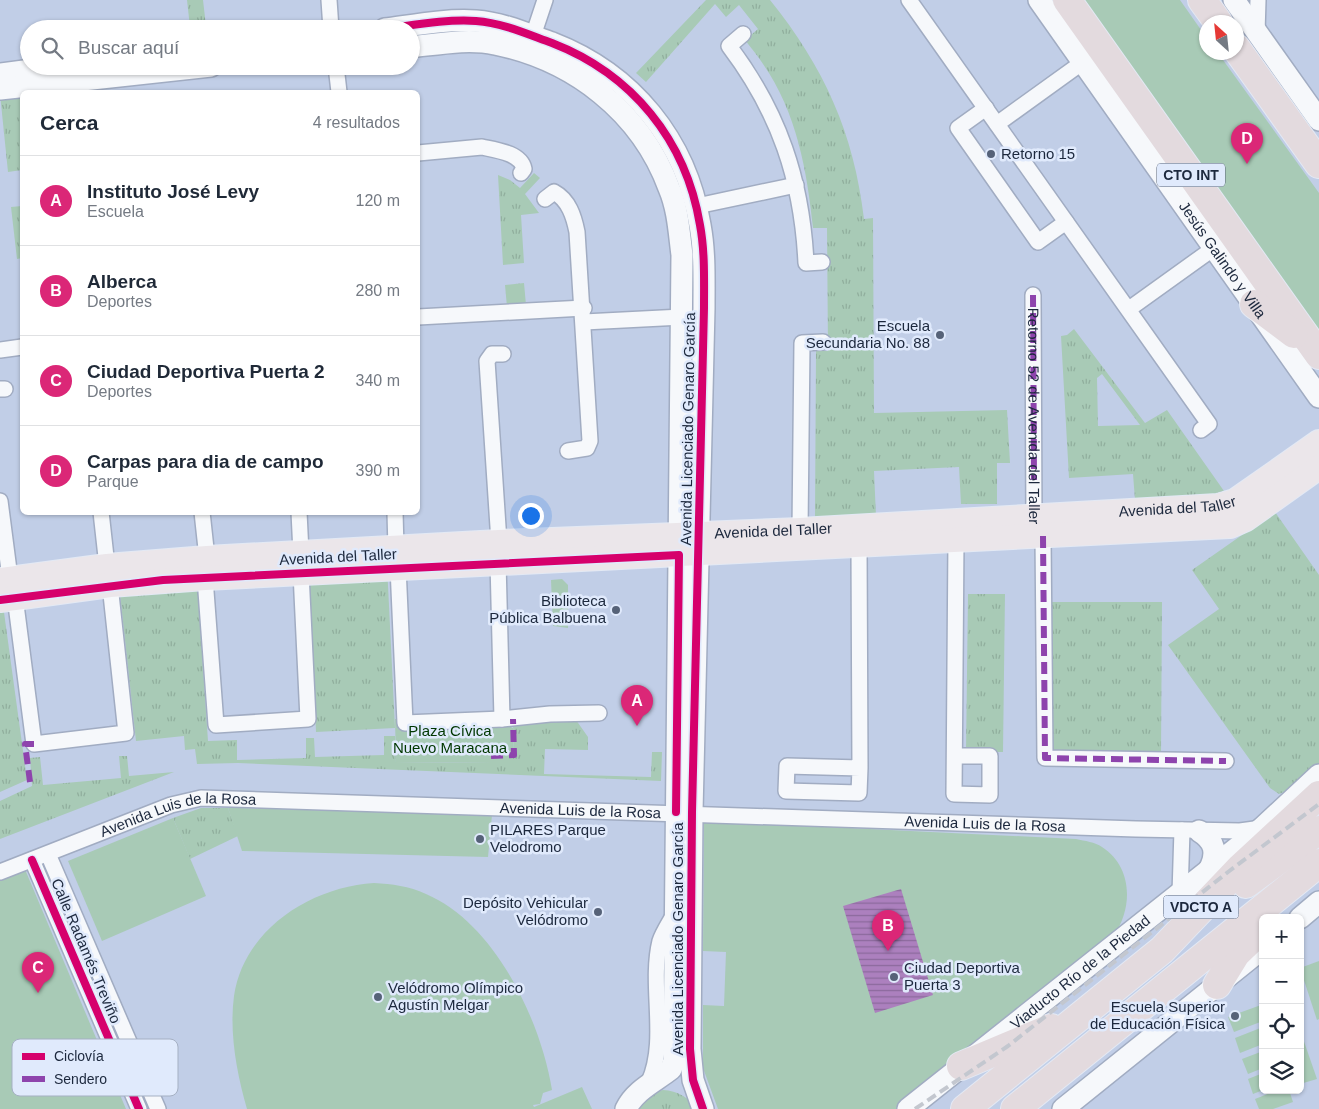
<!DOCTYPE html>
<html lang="es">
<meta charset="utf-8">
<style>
body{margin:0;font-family:Helvetica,sans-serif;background:#f6f6f7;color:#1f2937}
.controls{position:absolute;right:15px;bottom:15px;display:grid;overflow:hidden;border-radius:8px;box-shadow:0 1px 4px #0004}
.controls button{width:45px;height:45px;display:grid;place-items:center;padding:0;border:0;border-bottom:1px solid #e0e1e3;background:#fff;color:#1f2937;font:25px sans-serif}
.compass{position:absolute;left:1199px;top:15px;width:45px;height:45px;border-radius:50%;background:#fff;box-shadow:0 1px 4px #0004;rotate:333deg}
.you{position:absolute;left:530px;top:515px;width:18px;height:18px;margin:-12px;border:4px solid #fff;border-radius:50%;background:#1a73e8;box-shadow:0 0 0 8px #1a73e833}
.badge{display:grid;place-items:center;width:32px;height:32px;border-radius:50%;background:#db2777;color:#fff;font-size:16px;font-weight:700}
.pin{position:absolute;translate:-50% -41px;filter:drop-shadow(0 1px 2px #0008)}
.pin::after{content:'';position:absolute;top:26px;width:18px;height:15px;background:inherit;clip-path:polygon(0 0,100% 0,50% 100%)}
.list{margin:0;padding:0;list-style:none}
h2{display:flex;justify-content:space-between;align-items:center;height:65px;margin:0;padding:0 20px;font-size:21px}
h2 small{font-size:16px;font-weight:400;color:#747a83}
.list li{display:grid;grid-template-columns:32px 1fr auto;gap:15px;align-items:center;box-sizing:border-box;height:90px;padding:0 20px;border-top:1px solid #e0e1e3}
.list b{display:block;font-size:19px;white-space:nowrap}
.list p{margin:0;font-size:16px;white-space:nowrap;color:#747a83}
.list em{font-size:16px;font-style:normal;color:#747a83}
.icon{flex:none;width:28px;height:28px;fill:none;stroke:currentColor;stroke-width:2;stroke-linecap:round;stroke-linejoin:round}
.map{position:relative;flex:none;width:1319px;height:1109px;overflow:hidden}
.search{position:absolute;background:#fff;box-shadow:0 1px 4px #0004;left:20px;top:20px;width:400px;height:55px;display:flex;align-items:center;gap:12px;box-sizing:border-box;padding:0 18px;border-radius:28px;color:#747a83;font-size:19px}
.panel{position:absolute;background:#fff;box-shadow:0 1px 4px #0004;left:20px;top:90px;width:400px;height:425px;border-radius:8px}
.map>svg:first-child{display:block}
.grass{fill:url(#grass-tufts);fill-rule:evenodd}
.green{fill:#a8cab6}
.water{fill:url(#water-rules)}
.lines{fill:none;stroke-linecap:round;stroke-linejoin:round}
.street-casing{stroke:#a1acc2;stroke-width:18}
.secondary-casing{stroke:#a1acc2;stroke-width:24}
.primary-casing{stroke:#e3e9f4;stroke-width:26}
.highway-casing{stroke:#e3e9f4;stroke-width:30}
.street{stroke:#f6f8fb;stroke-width:15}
.secondary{stroke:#f6f8fb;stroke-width:21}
.primary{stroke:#ebe6ea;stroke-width:24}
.highway{stroke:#e3dade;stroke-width:28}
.rail{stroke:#c3c7cf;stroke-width:4;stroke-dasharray:10 5;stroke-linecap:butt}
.quiet{stroke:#8e44ad;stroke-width:6;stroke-dasharray:12 6;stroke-linecap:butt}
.cycleway-casing{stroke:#e0eafc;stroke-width:11}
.cycleway{stroke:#d6006c;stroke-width:8}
.poi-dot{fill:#566278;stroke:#e0eafc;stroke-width:2}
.labels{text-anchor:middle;stroke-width:5;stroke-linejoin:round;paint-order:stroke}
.shield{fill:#e0eafc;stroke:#576276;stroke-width:1}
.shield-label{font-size:14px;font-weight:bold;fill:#1c283d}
.poi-label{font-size:15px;fill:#1c283d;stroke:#e0eafc;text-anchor:start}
.street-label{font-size:15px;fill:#1c283d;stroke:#e0eafc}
.park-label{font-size:15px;fill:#003700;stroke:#e0eafc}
.key{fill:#e0eafc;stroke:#a5b0c3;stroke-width:1}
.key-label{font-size:14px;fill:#1c283d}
</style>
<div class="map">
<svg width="1319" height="1109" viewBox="0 0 1319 1109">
<defs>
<pattern id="grass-tufts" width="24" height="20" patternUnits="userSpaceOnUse" patternTransform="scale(1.25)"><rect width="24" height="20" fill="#a8cab6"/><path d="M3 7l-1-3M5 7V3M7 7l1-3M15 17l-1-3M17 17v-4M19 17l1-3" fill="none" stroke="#90ae9d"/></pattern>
<pattern id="water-rules" width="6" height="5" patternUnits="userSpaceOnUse" patternTransform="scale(1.25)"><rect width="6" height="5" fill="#ac80be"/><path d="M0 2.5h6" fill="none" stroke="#8b699c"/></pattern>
</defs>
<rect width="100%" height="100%" fill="#c1cee7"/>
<g class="grass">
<path d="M187,0H203L206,26L190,27Z"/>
<path d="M706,0H770C824,67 854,133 864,219L873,218L874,413L1007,410L1010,463H997V504H961L959,467L874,471L876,516L815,517L816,351H828L827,228H813C807,171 797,113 763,64C758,56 751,48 745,40L758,29L739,5L726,17L715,4L646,82L636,73Z"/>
<path d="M22,92V170L8,172L0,94Z"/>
<path d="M534,173L540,178L525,194L539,213L521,215L524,263L503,265L498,175L510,180L520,188Z"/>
<path d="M22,206V258L17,259L11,207Z"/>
<path d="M524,283L526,305L507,307L505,285Z"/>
<path d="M1074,329L1145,423L1167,410L1224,491L1215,494L1135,500L1133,474L1069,478L1061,336L1067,335ZM1102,374L1140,425L1098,426L1097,378Z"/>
<path d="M1275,512L1319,575V764L1290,790L1279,794L1270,788L1168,645L1219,609L1192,570Z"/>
<path d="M387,565L395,728L316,732L309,569Z"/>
<path d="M197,578L208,741L237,740V760L306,758V738H314L315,757L384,755V736H395L396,763L492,762L491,756L514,755L513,723L569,710L588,737V750L545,749L544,774L651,777L652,752H662L661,781L238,763L197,764L195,749L185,750L184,736L136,741L119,585Z"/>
<path d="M968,594H1005L1003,752H966Z"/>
<path d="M1048,602H1162L1161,754H1050Z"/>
<path d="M0,605H3L27,780L0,792Z"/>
<path d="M119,756H127L129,776L174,772L0,839V801L32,786L30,758L40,757L43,785L121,778Z"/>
<path d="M201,808H228L238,836L190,859L173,818Z"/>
<path d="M663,1090C678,1091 688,1097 697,1109H633L654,1092Z"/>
</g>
<g class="green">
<path d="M1084,0H1180L1206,37V52L1218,53L1319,193V331Z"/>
<path d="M562,579L568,585V628L553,626L551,580Z"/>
<path d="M490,714V719L513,728L514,755L492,756V762L396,763L395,719Z"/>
<path d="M228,808H238L492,815L488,857L242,851Z"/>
<path d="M173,818L206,896L102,941L68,861Z"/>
<path d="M704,821L1076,839C1085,841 1095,842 1102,847C1133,867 1133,908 1114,935L896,1109H718L703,1068V1005L724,1006L726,952L703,951Z"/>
<path d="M24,867L126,1109H0V877Z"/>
<path d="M374,883C392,884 409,886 426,894C495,923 541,1021 552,1090L543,1093L540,1104L533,1105L534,1107L582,1087L592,1109H247C237,1074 229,1033 234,996C244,929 311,887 374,883Z"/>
<path d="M1319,961V1019L1317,1020L1300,968Z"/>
<path d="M1261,1005L1263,1021L1234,1032L1228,1017Z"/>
<path d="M1263,1027V1044L1240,1053L1235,1038Z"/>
<path d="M1300,1030L1317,1079L1300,1084Z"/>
<path d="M1263,1051V1068L1248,1074L1242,1059Z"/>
<path d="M1263,1073V1090L1253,1094L1248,1079Z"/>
<path d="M1278,1090H1289L1293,1102L1273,1109H1259L1255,1099Z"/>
</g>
<path class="water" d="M901,889L933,995L875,1013L843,906Z"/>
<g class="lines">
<defs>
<g id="street">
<path d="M329,0L331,29"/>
<path d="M909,0L1209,424L1201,430"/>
<path d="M1257,33L1258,0"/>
<path d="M743,34L729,46C779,112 802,180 806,263L822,262"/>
<path d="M533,36L545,0"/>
<path d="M336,66L339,92"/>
<path d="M986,108L958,128L1038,242L1066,222"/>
<path d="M997,124L1083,62"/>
<path d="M418,153L482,147C496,150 521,153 524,169L521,173"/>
<path d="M545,199L554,192C569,200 574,217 577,232L590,441L587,448L568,451"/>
<path d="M697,206L796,185"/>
<path id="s1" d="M1033,295L1034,525"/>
<path d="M1129,309L1214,248"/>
<path d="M418,317L584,308"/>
<path d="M584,322L682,317"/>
<path d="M0,350L22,347"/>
<path d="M0,389H5"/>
<path d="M0,501L10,578"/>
<path d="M101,512L107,566"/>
<path d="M202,512L207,558"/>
<path d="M299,512L301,553"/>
<path d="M395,512L396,549"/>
<path d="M800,530L802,343L823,342"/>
<path d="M1043,536L1045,758L1226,761"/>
<path d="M499,542L487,361L492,354H503"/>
<path d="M859,546L860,768L859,793L786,791L787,766L860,768"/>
<path d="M498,562L502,719L550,714L599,713"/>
<path d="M398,567L405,723L502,719"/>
<path d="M205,578L216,725L308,719L301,573"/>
<path d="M15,597L34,744L126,733L110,585"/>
<path d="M955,756H990V795L954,794L956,539"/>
<path d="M48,854L158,1109"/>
<path d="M32,860L139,1109"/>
<path id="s2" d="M0,872L171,805L201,798L1136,829L1240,831L1262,828"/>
<path d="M1180,894L1182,830"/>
<path d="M649,1082C668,1039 649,986 660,941C663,932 670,922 674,914"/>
</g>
<g id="secondary">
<path id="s3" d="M1039,0L1319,397"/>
<path d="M1234,0L1319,120"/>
<path d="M385,29C415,25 446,19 476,21C503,23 527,34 552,43C632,74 686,140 700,225C705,252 704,280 704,308L692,812L690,1049L693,1080L703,1109"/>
<path d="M411,47C438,44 469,38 495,44C574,60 641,112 669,188C678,209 679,232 682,255L674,1061L671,1069C656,1081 635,1090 626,1109"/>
<path d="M0,74L62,66"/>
<path d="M0,89L211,66"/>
<path d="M1199,831C1215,841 1218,853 1209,870"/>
<path d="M1300,918L1319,902"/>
<path id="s4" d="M908,1109L1262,828L1319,775"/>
<path d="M1063,1109L1263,948"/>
</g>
<g id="primary">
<path id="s5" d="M0,580L107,566L207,558L499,542L800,530L1218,506L1235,501L1319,442"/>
<path d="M0,600L110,585L205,578L1230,526L1246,519L1319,467"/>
</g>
<g id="highway">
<path d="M1067,0L1319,355"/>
<path d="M1202,0L1218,22"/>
<path d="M1236,48L1319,164"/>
<path d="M1254,304L1294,334"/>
<path d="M1246,884L1319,830"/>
<path d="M1217,985L1236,954L1263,928"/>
<path d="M961,1066L1051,1028"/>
<path d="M965,1109L1162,950L1241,867L1319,795"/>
<path d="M1015,1109L1319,863"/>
</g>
</defs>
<use href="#street" class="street-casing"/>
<use href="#secondary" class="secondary-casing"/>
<use href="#primary" class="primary-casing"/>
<use href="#highway" class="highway-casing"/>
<use href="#street" class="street"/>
<use href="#secondary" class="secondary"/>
<use href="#primary" class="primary"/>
<use href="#highway" class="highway"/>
<path class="rail" d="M915,1109L1008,1046L1228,872L1319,804"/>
<g class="quiet">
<path d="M1033,295L1034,480"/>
<path d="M1043,536L1045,758L1226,761"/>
<path d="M491,756L514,755L513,719"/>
<path d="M30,782L25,744H34"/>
</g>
<defs>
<g id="cycleway">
<path d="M385,29C415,25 446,19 476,21C503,23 527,34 552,43C632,74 686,140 700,225C705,252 704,280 704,308L692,812L690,1049L693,1080L703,1109"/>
<path d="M0,600L163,580L679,555L676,812"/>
<path d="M32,860L139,1109"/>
</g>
</defs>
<use href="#cycleway" class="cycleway-casing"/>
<use href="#cycleway" class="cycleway"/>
</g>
<g class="poi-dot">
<circle cx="991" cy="154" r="5"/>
<circle cx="940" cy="335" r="5"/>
<circle cx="616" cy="610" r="5"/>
<circle cx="480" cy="839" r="5"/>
<circle cx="598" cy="912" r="5"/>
<circle cx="894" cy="977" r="5"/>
<circle cx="378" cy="997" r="5"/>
<circle cx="1235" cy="1016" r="5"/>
</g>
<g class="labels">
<g class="shield">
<rect x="1157" y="163.5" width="68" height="23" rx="4"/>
<rect x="1163.5" y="895.5" width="75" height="23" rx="4"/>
</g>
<g class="shield-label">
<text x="1191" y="180">CTO INT</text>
<text x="1201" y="912">VDCTO A</text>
</g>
<g class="poi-label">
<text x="1001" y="159">Retorno 15</text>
<text x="930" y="331" text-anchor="end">Escuela<tspan x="930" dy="17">Secundaria No. 88</tspan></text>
<text x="606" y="606" text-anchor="end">Biblioteca<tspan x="606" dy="17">Pública Balbuena</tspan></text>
<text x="490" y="835">PILARES Parque<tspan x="490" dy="17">Velodromo</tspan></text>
<text x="588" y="908" text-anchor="end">Depósito Vehicular<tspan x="588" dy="17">Velódromo</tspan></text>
<text x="904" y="973">Ciudad Deportiva<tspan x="904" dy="17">Puerta 3</tspan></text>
<text x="388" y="993">Velódromo Olímpico<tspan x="388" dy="17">Agustín Melgar</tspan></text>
<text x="1225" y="1012" text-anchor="end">Escuela Superior<tspan x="1225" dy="17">de Educación Física</tspan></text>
</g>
<g class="street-label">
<text dy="5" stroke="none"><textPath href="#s3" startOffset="318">Jesús Galindo y Villa</textPath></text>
<text dy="5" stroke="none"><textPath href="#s1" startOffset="121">Retorno 52 de Avenida del Taller</textPath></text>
<text transform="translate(688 429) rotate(-89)" y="5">Avenida Licenciado Genaro García</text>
<text dy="5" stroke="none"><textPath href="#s5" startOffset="1180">Avenida del Taller</textPath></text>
<text dy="5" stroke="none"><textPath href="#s5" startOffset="775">Avenida del Taller</textPath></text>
<text transform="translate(338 557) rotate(-3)" y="5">Avenida del Taller</text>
<text dy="5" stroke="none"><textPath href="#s2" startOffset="594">Avenida Luis de la Rosa</textPath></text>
<text dy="5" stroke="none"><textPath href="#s2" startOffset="189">Avenida Luis de la Rosa</textPath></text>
<text dy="5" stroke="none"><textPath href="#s2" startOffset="999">Avenida Luis de la Rosa</textPath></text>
<text transform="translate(678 939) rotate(-90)" y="5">Avenida Licenciado Genaro García</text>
<text transform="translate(86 951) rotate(67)" y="5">Calle Radamés Treviño</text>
<text dy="5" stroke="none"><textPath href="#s4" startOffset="220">Viaducto Río de la Piedad</textPath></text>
</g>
<g class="park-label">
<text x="450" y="736">Plaza Cívica<tspan x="450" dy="17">Nuevo Maracana</tspan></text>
</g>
</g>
<rect x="12" y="1039" width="166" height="57" rx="8" class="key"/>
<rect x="22" y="1053" width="23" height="7" fill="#d6006c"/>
<rect x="22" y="1076" width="23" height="6" fill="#8e44ad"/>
<g class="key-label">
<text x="54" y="1061">Ciclovía</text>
<text x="54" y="1084">Sendero</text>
</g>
</svg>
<div class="controls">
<button>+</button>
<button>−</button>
<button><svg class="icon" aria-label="locate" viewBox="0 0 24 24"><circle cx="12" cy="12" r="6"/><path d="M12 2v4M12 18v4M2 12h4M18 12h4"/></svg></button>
<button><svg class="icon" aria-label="layers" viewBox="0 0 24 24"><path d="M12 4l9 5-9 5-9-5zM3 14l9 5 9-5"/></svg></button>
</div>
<svg class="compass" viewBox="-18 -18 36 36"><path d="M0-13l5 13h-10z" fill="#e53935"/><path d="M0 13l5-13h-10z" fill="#747a83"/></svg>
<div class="you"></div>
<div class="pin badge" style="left:637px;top:726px">A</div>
<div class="pin badge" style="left:888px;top:951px">B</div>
<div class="pin badge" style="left:38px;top:993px">C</div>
<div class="pin badge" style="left:1247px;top:164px">D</div>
<div class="search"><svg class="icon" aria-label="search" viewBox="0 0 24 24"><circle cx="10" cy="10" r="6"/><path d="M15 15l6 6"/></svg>Buscar aquí</div>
<section class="panel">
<h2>Cerca<small>4 resultados</small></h2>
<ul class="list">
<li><span class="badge">A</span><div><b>Instituto José Levy</b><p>Escuela</p></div><em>120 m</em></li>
<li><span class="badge">B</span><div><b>Alberca</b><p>Deportes</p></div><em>280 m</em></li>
<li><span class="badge">C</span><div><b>Ciudad Deportiva Puerta 2</b><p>Deportes</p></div><em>340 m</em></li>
<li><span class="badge">D</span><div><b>Carpas para dia de campo</b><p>Parque</p></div><em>390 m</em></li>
</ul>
</section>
</div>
